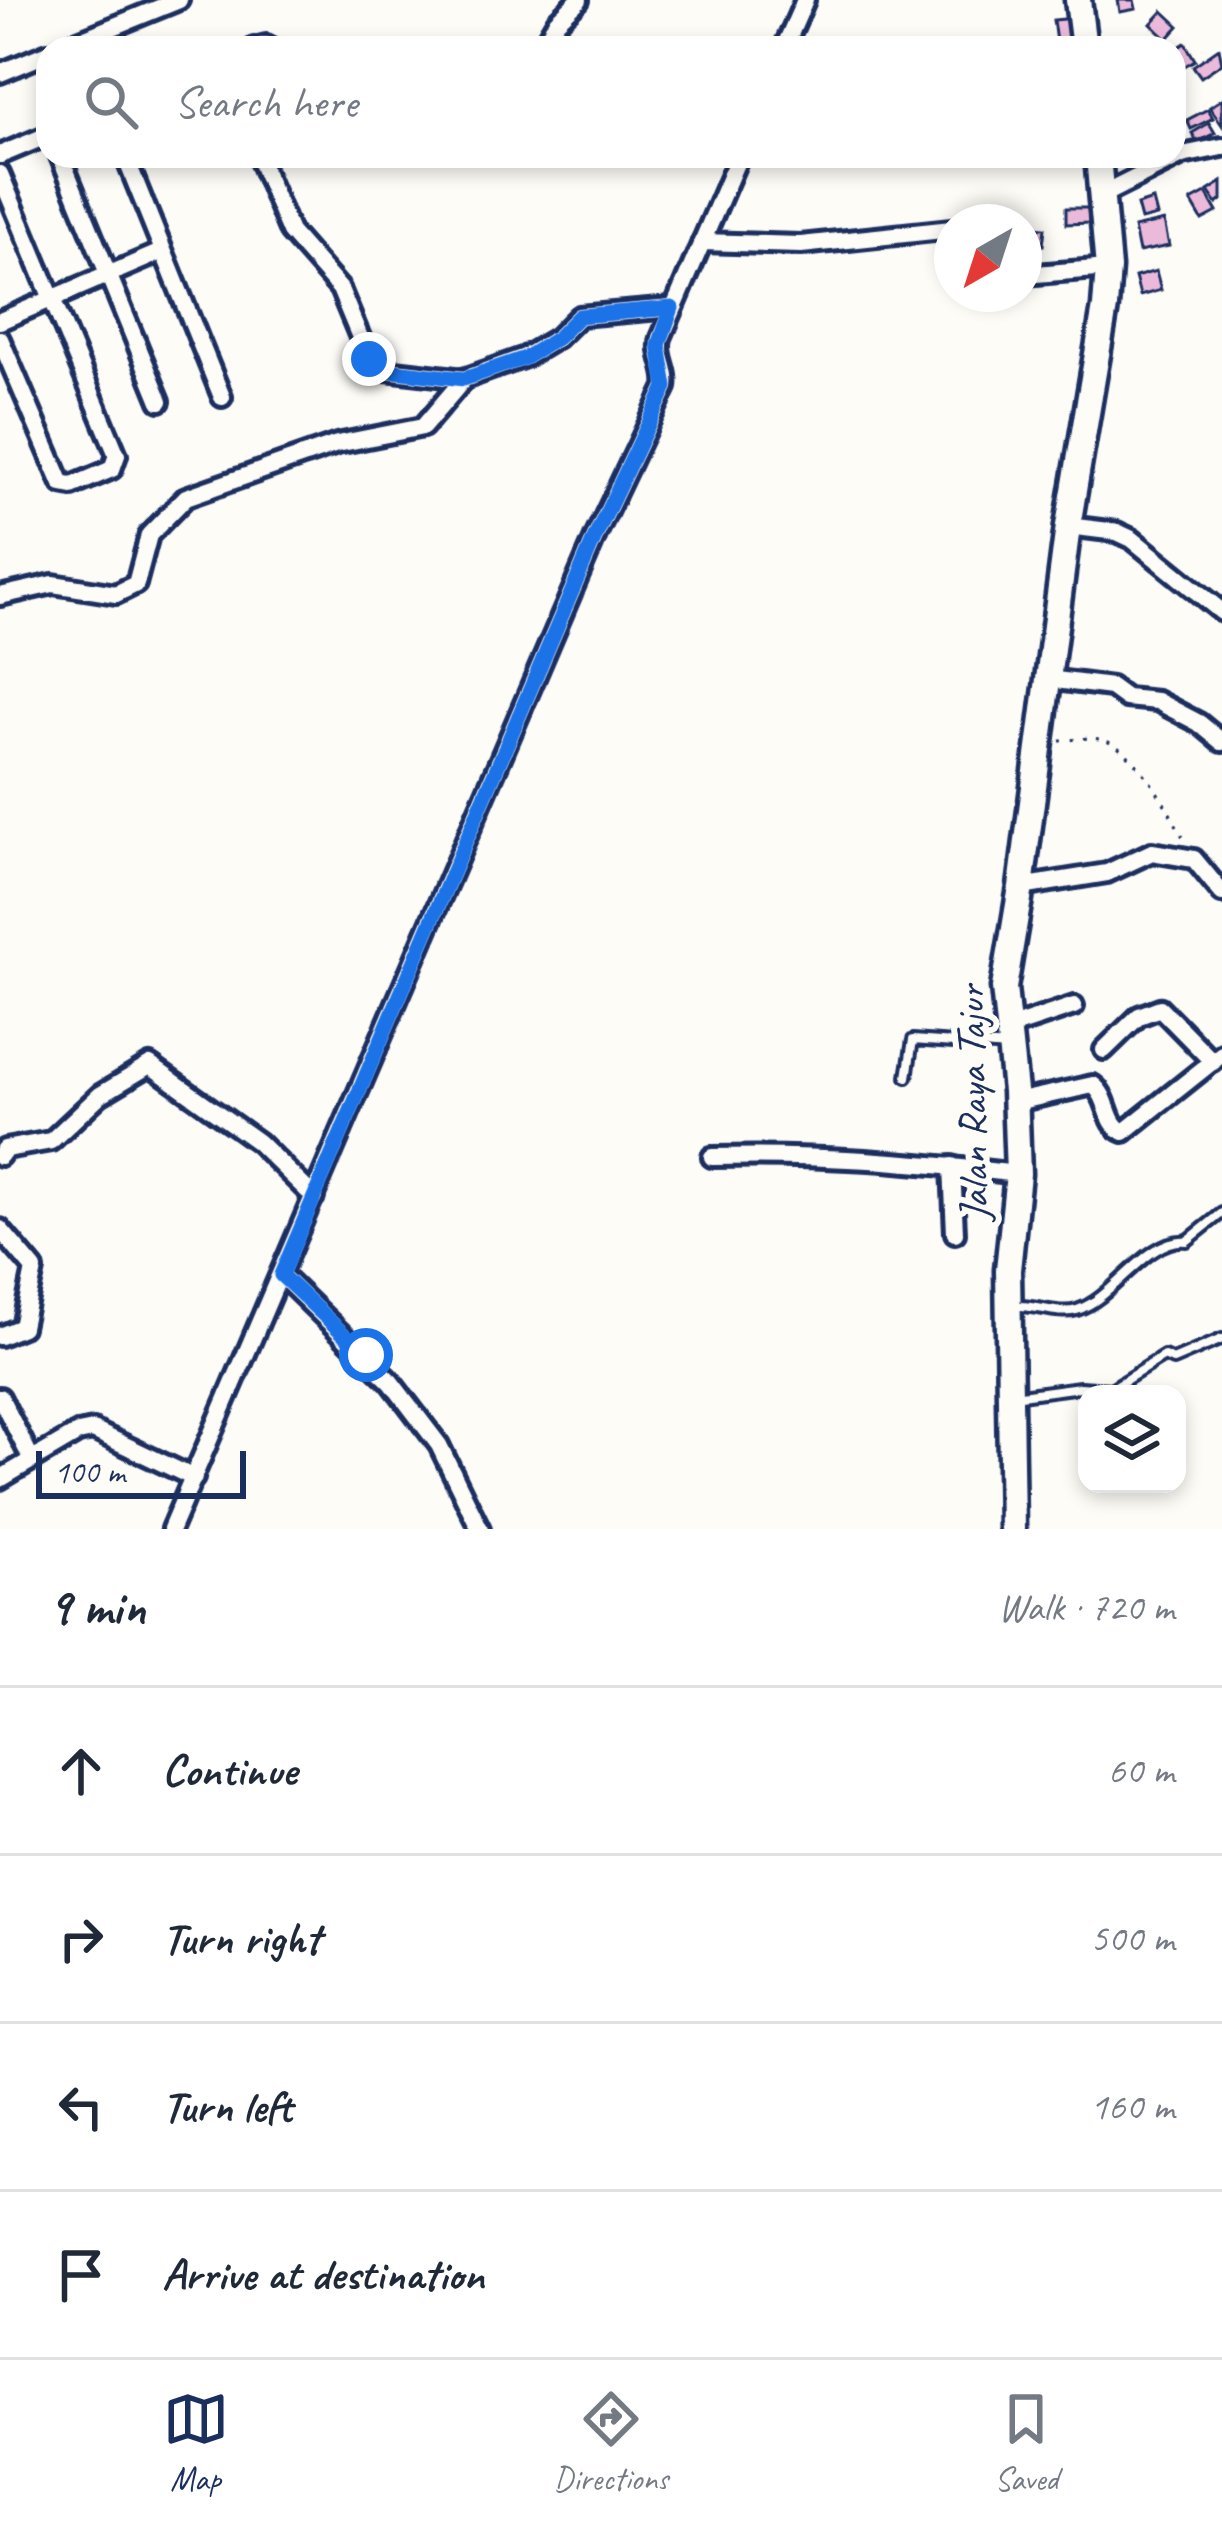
<!DOCTYPE html>
<meta charset="utf-8">
<style>
body{margin:0;font-family:Caveat,sans-serif;background:#f6f6f7;color:#1f2937}
.controls{position:absolute;right:36px;bottom:36px;display:grid;overflow:hidden;border-radius:24px;box-shadow:0 6px 18px #0003}
.controls button{width:108px;height:108px;display:grid;place-items:center;padding:0;border:0;border-bottom:3px solid #e0e1e3;background:#fff;color:#1f2937;font:60px sans-serif}
.compass{position:absolute;left:934px;top:204px;width:108px;height:108px;border-radius:50%;background:#fff;box-shadow:0 6px 18px #0003;rotate:219deg}
.scale{position:absolute;left:36px;bottom:30px;width:210px;box-sizing:border-box;padding-left:12px;border:6px solid #1b2f5e;border-top:0;font-size:33px;line-height:42px;white-space:nowrap;color:#1b2f5e;-webkit-text-stroke:9px #fdfcf7;paint-order:stroke}
.stop{position:absolute;width:36px;height:36px;margin:-27px;border:9px solid #1a73e8;border-radius:50%;background:#fff}
.stop.end{background:#1a73e8;border-color:#fff;box-shadow:0 3px 12px #0008}
.list{margin:0;padding:0;list-style:none}
h2{display:flex;justify-content:space-between;align-items:center;height:156px;margin:0;padding:0 48px;font-size:51px}
h2 small{font-size:39px;font-weight:400;color:#747a83}
.list li{display:grid;grid-template-columns:78px 1fr auto;gap:36px;align-items:center;box-sizing:border-box;height:168px;padding:0 48px;border-top:3px solid #e0e1e3}
.list b{display:block;font-size:45px;white-space:nowrap}
.list em{font-size:39px;font-style:normal;color:#747a83}
.icon{flex:none;width:66px;height:66px;fill:none;stroke:currentColor;stroke-width:2;stroke-linecap:round;stroke-linejoin:round}
.map{position:relative;flex:none;width:1222px;height:1529px;overflow:hidden}
.search{position:absolute;background:#fff;box-shadow:0 6px 18px #0003;left:36px;right:36px;top:36px;height:132px;display:flex;align-items:center;gap:30px;box-sizing:border-box;padding:0 42px;border-radius:36px;color:#747a83;font-size:45px}
.sheet{height:828px;background:#fff}
nav{display:flex;justify-content:space-around;align-items:center;box-sizing:border-box;height:168px;border-top:3px solid #e0e1e3;background:#fff;font-size:33px;color:#747a83}
nav a{display:grid;justify-items:center;gap:6px}
nav .on{color:#1b2f5e}
.map>svg:first-child{display:block}
.building{fill:#ebbadb;stroke:#1b2f5e;stroke-width:3}
.lines{fill:none;stroke-linecap:round;stroke-linejoin:round}
.lane-casing{stroke:#1b2f5e;stroke-width:16}
.street-casing{stroke:#1b2f5e;stroke-width:26}
.secondary-casing{stroke:#1b2f5e;stroke-width:33}
.path{stroke:#1b2f5e;stroke-width:3;stroke-dasharray:3 9;stroke-linecap:butt}
.lane{stroke:#fdfcf7;stroke-width:8}
.street{stroke:#fdfcf7;stroke-width:16}
.secondary{stroke:#fdfcf7;stroke-width:24}
.route{stroke:#1a73e8;stroke-width:15}
.labels{text-anchor:middle;stroke-width:12;stroke-linejoin:round;paint-order:stroke}
.street-label{font-size:42px;fill:#1b2f5e;stroke:#fdfcf7}
</style>
<div class="map">
<svg width="1222" height="1529" viewBox="0 0 1222 1529">
<rect width="100%" height="100%" fill="#fdfcf7"/>
<filter id="ink" filterUnits="userSpaceOnUse"><feTurbulence type="fractalNoise" baseFrequency=".00833" numOctaves="2"/><feDisplacementMap in="SourceGraphic" scale="24" xChannelSelector="R" yChannelSelector="G"/><feConvolveMatrix kernelMatrix="1 2 1 2 8 2 1 2 1" color-interpolation-filters="sRGB"/></filter>
<g filter="url(#ink)">
<g class="building">
<path d="M1118,0H1134L1136,9L1120,12Z"/>
<path d="M1163,11L1179,26L1167,39L1151,24Z"/>
<path d="M1075,18L1077,41L1056,42L1053,20Z"/>
<path d="M1185,43L1195,60L1183,67L1174,50Z"/>
<path d="M1219,48L1222,63L1201,77L1193,66Z"/>
<path d="M1222,99V125L1210,107Z"/>
<path d="M1208,109L1213,118L1191,129L1187,120Z"/>
<path d="M1209,123L1215,133L1197,142L1192,133Z"/>
<path d="M1222,182V200L1217,204L1208,191Z"/>
<path d="M1206,193L1217,212L1202,220L1191,201Z"/>
<path d="M1153,200L1157,216L1141,220L1137,205Z"/>
<path d="M1066,208H1088L1089,223L1066,224Z"/>
<path d="M1164,221L1169,246L1139,252L1134,228Z"/>
<path d="M1024,226L1045,228L1043,245L1024,243Z"/>
<path d="M1156,271L1161,290L1140,296L1135,277Z"/>
</g>
<g class="lines">
<defs>
<g id="lane">
<path d="M907,1077L913,1040L1008,1047"/>
<path d="M1010,1306C1032,1303 1057,1316 1077,1310C1115,1298 1147,1237 1187,1241L1222,1213"/>
<path d="M1013,1396L1080,1387L1111,1389L1164,1356L1173,1360L1222,1339"/>
</g>
<g id="street">
<path d="M61,48L179,0"/>
<path d="M254,48L266,45L272,48"/>
<path d="M541,48L557,21L579,0"/>
<path d="M784,48L805,0"/>
<path d="M0,73L48,53"/>
<path d="M0,155L48,135"/>
<path d="M60,156L160,401"/>
<path d="M125,156L222,397"/>
<path d="M258,156L290,232L340,289L369,359L386,370L464,379"/>
<path d="M0,174L117,455L112,469L72,486L62,484L0,339"/>
<path d="M1104,194L1182,155L1222,147"/>
<path d="M702,242L801,245L952,229"/>
<path d="M1024,275L1108,268"/>
<path d="M0,321L161,252"/>
<path d="M1068,526L1117,532L1132,539L1222,612"/>
<path d="M0,596L53,584L116,594L136,584L149,535L186,497L337,444L423,427L464,379L525,357L557,338L579,316L672,308"/>
<path d="M1048,679L1111,687L1126,698L1157,701L1199,723L1222,742"/>
<path d="M1021,887L1107,873L1152,852L1194,859L1222,893"/>
<path d="M1008,1028L1074,1006"/>
<path d="M1104,1050L1139,1016L1160,1008L1213,1062"/>
<path d="M1016,1102L1093,1085C1110,1097 1105,1125 1124,1132L1222,1054"/>
<path d="M0,1156L5,1149L51,1141L100,1095L150,1065L258,1142L314,1197"/>
<path d="M712,1157C815,1154 915,1162 1018,1174"/>
<path d="M952,1166L955,1233"/>
<path d="M0,1229L34,1269L22,1327L0,1336"/>
<path d="M281,1275L391,1382L439,1445L480,1529"/>
<path d="M0,1397L32,1460L0,1479"/>
<path d="M32,1460L78,1433L93,1430L194,1478"/>
<path d="M171,1529L596,535L666,387C669,369 656,356 661,338L739,156"/>
</g>
<g id="secondary">
<path d="M1078,0L1084,48"/>
<path d="M1012,1529L1008,1270L1018,1174L1015,1091L1004,988L1021,887L1068,526L1105,307L1108,268L1098,156"/>
</g>
</defs>
<use href="#lane" class="lane-casing"/>
<use href="#street" class="street-casing"/>
<use href="#secondary" class="secondary-casing"/>
<path class="path" d="M1060,741C1072,740 1086,737 1099,739C1137,747 1168,809 1185,841"/>
<use href="#lane" class="lane"/>
<use href="#street" class="street"/>
<use href="#secondary" class="secondary"/>
</g>
</g>
<g class="lines" filter="url(#ink)">
<path class="route" d="M366,1355L281,1275L596,535L666,387L659,345L672,308L579,316L557,338L525,358L464,379L386,370L369,359"/>
</g>
<g class="labels">
<g class="street-label">
<text transform="translate(971 1103) rotate(-91)" y="15">Jalan Raya Tajur</text>
</g>
</g>
</svg>
<div class="controls">
<button><svg class="icon" aria-label="layers" viewBox="0 0 24 24"><path d="M12 4l9 5-9 5-9-5zM3 14l9 5 9-5"/></svg></button>
</div>
<svg class="compass" viewBox="-18 -18 36 36"><path d="M0-13l5 13h-10z" fill="#e53935"/><path d="M0 13l5-13h-10z" fill="#747a83"/></svg>
<div class="scale">100 m</div>
<div class="stop" style="left:366px;top:1355px"></div>
<div class="stop end" style="left:369px;top:359px"></div>
<div class="search"><svg class="icon" aria-label="search" viewBox="0 0 24 24"><circle cx="10" cy="10" r="6"/><path d="M15 15l6 6"/></svg>Search here</div>
</div>
<section class="sheet">
<h2>9 min<small>Walk · 720 m</small></h2>
<ul class="list">
<li><svg class="icon" aria-label="ahead" viewBox="0 0 24 24"><path d="M12 20V5M6 11l6-6 6 6"/></svg><div><b>Continue</b></div><em>60 m</em></li>
<li><svg class="icon" aria-label="right" viewBox="0 0 24 24"><path d="M7 20v-9h11M14 6l5 5-5 5"/></svg><div><b>Turn right</b></div><em>500 m</em></li>
<li><svg class="icon" aria-label="left" viewBox="0 0 24 24"><path d="M17 20v-9H6M10 6l-5 5 5 5"/></svg><div><b>Turn left</b></div><em>160 m</em></li>
<li><svg class="icon" aria-label="arrive" viewBox="0 0 24 24"><path d="M6 21V4h12l-3 4 3 4H6"/></svg><div><b>Arrive at destination</b></div></li>
</ul>
</section>
<nav>
<a class="on"><svg class="icon" aria-label="map" viewBox="0 0 24 24"><path d="M3 6l6-2 6 2 6-2v14l-6 2-6-2-6 2zM9 4v14M15 6v14"/></svg>Map</a>
<a><svg class="icon" aria-label="directions" viewBox="0 0 24 24"><path d="M12 3l9 9-9 9-9-9zM9 14v-3h6M13 9l2 2-2 2"/></svg>Directions</a>
<a><svg class="icon" aria-label="saved" viewBox="0 0 24 24"><path d="M7 4h10v16l-5-4-5 4z"/></svg>Saved</a>
</nav>
